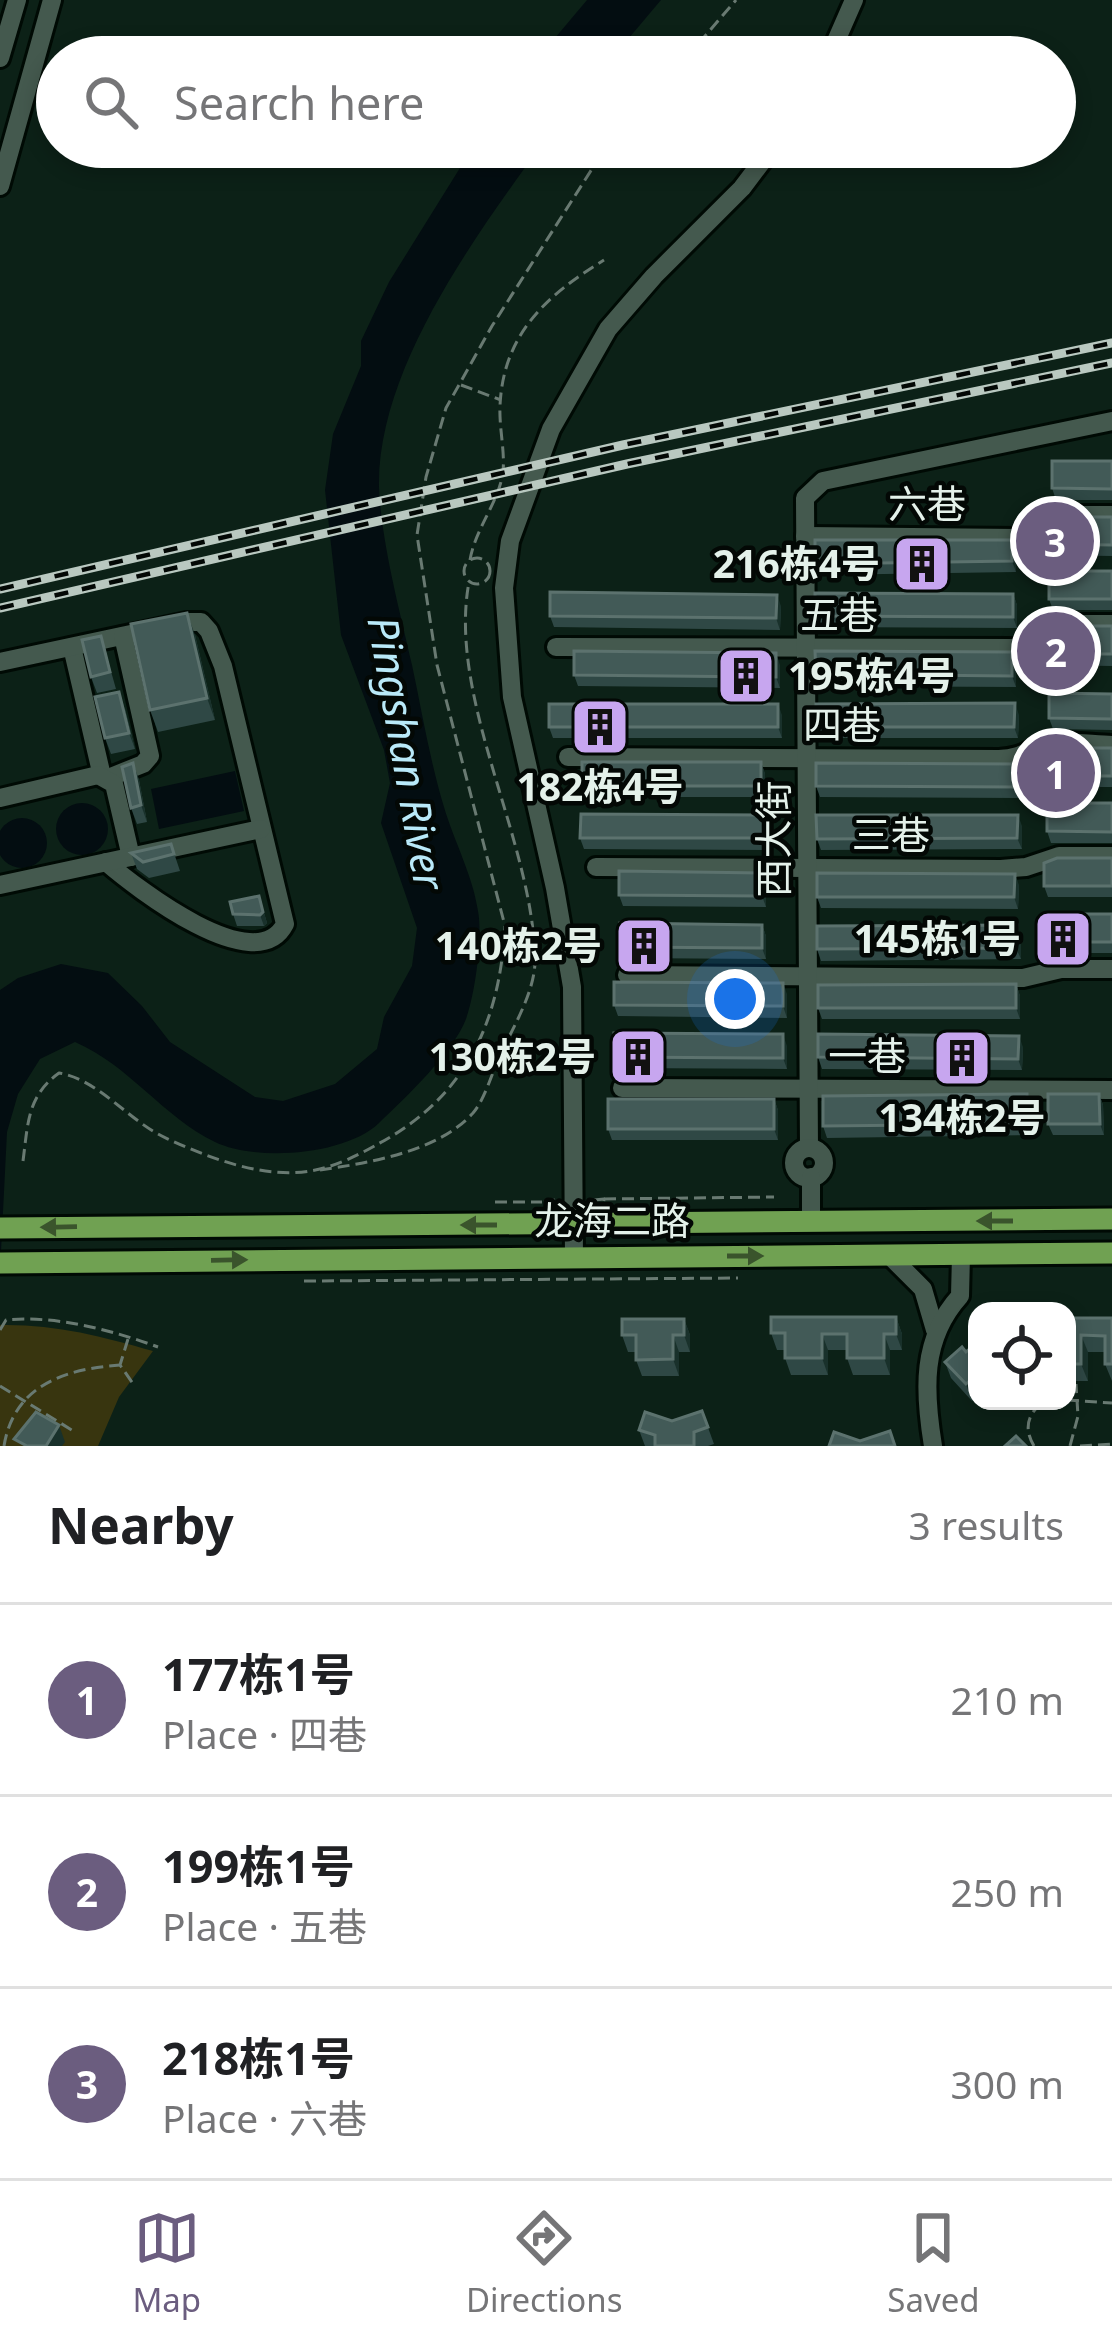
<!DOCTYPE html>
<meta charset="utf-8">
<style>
body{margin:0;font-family:"Noto Sans","Noto Sans SC",sans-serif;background:#f2f2f2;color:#202124}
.controls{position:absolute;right:36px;bottom:36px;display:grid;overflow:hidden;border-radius:24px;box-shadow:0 6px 18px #0003}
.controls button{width:108px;height:108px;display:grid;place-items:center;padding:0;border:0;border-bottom:3px solid #e0e0e0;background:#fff;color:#202124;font:60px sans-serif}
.you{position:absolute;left:735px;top:999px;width:42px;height:42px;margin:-30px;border:9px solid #fff;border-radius:50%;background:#1a73e8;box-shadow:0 0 0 18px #1a73e833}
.badge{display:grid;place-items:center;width:78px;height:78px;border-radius:50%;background:#6b5d7f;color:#fff;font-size:39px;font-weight:700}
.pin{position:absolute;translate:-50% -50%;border:6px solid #fff;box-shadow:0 3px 12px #0006}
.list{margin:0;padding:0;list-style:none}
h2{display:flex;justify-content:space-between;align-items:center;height:156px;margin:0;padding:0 48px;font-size:51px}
h2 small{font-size:39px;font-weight:400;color:#757577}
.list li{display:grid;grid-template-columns:78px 1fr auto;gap:36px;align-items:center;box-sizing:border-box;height:192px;padding:0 48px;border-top:3px solid #e0e0e0}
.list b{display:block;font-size:45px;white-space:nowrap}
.list p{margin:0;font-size:39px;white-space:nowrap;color:#757577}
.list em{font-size:39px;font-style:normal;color:#757577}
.icon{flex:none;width:66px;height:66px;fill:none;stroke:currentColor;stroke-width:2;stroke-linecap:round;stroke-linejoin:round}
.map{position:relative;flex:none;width:1112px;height:1446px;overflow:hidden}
.search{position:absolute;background:#fff;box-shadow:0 6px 18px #0003;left:36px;right:36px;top:36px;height:132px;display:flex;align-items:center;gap:30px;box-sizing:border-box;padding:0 42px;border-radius:66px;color:#757577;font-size:45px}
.sheet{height:732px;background:#fff}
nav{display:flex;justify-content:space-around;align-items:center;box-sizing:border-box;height:168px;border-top:3px solid #e0e0e0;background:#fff;font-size:33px;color:#757577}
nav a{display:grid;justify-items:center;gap:6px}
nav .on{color:#6b5d7f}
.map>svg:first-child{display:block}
.green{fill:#38350f}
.water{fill:#030d11}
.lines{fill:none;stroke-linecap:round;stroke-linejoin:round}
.minor-casing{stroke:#000a04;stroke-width:24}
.major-casing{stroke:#000a04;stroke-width:27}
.path{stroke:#697a72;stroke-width:3;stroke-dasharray:12 6;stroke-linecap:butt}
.minor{stroke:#44594e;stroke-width:18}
.major{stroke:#70a152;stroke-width:21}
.rail-casing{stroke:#b9c8c0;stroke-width:9}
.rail{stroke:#030805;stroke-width:4.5;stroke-dasharray:14;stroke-linecap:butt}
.wall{fill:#2f4845}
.shaded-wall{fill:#19312b}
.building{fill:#425a57;stroke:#5c726e;stroke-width:3}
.oneway{fill:#3a542c}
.labels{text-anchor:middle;stroke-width:9;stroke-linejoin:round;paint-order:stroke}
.street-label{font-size:39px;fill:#e4f1ea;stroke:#030805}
.poi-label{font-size:39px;font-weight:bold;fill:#e4f1ea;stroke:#030805;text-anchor:end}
.water-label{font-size:42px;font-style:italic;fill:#b9e9f8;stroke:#030805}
</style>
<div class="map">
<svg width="1112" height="1446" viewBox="0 0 1112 1446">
<rect width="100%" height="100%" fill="#0c2117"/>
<path class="green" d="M0,1325C54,1324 101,1336 153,1351L119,1397L98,1446H0Z"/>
<g class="water">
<path d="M587,0H661L613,57H539Z"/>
<path d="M473,147H540C474,238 377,370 379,487C381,541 400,612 412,665C422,712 430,761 444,807C454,841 473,876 478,911C483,937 475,993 466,1019C453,1053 405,1098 379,1123C346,1155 256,1162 215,1142C163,1117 129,1065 75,1042L40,1059L18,1094L7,1132L0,1271V990L18,978L61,964L108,973L142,1006L170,1042L255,1097L283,1101L335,1084L377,1049L384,1017L412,966L417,928L381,823L390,783L384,750L341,635L325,490L333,434L361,366V341L389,282Z"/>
<path d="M235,771L244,811L159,829L151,789Z"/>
<circle cx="82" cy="829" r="26"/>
<circle cx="22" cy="843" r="25"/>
</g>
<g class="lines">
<defs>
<g id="minor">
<path d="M829,57L854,0"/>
<path d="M0,58L17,0"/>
<path d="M0,186L52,0"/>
<path d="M805,536L1019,538L1033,533L1048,515H1112"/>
<path d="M72,647L102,776"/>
<path d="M556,647L1019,648L1027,646L1048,624H1112"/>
<path d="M0,662L187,622H201L209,631L223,666L285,924C256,981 136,888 106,862"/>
<path d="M568,757L999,759C1017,758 1023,754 1038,747C1057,738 1091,745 1112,745"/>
<path d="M113,776L143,764L150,756L123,636"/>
<path d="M0,798L98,775L114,784L131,857"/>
<path d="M596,867L1001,869L1026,867L1059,856H1112"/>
<path d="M0,885L261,829"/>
<path d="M627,975L1023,978L1061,969H1112"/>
<path d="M622,1088L1112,1090"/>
<path d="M809,1148L805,498L823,481L1112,421"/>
<circle cx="809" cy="1163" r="15"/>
<path d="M811,1177V1222"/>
<path d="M889,1255L923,1289L935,1330"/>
<path d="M574,1257L572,987L555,888L512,697L504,588L510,541L551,429L608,329L654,276L742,188L773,147"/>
<path d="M933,1446C924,1391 921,1339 960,1296L961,1255"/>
</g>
<g id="major">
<path d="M0,1228L1112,1219"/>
<path d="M0,1263L1112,1253"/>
</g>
</defs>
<use href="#minor" class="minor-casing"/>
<use href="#major" class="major-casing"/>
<g class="path">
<path d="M687,57L736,0"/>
<path d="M461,385L501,400"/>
<circle cx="477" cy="571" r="13"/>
<path d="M470,560C475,529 499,502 503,472C505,450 499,428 500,406C503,334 547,295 604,260"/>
<path d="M23,1161C28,1124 27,1096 59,1073C100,1080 129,1122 168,1139C209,1158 264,1179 310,1171C332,1168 359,1155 378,1144C466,1097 500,1022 505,926L437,665L417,535L426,477L446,408L492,326L606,147"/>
<path d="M320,1170C368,1163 438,1152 473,1113C485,1099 492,1073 500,1055C513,1028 535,991 535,961C534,842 447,699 469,582"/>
<path d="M604,1199L774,1197"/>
<path d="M594,1200L604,1199L603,1206"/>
<path d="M495,1202H542"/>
<path d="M544,1202L555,1200"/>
<path d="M304,1281L738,1278"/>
<path d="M0,1330L6,1320C54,1315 112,1330 158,1347"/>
<path d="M128,1339L120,1365L134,1385"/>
<path d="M0,1386L75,1432"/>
<path d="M1067,1400L1112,1403"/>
<path d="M4,1446C14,1385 65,1369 120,1365"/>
<path d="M1034,1446C1023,1428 1028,1412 1045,1401"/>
<path d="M1070,1446L1078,1416L1076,1384"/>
<path d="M1080,1446L1112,1444"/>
</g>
<use href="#minor" class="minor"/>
<use href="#major" class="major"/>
<defs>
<g id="rail">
<path d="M0,589L623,445L1112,343"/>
<path d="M0,608L627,464L1112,363"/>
</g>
</defs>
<use href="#rail" class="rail-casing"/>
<use href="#rail" class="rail"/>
</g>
<g class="wall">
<path d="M1112,461V500H1056L1052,488Z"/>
<path d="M1112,517V556L1046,555L1042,544Z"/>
<path d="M1016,551V572L819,575L815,564Z"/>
<path d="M1112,571V610H1053L1049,599Z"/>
<path d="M1013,594L1017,605V628L819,627L815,616Z"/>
<path d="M781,606L780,630L554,627L550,616Z"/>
<path d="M1112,626V666L1047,665L1043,654Z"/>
<path d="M195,635L215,720L158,732L150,710Z"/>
<path d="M101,636L116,689L97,693L91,677Z"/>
<path d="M1016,664V687L820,686L816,674Z"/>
<path d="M780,665V688L578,686L574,675Z"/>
<path d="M1112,694V730L1053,729L1049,718Z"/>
<path d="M125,709L135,749L111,754L105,738Z"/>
<path d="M782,715V738H553L549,727Z"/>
<path d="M1019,715L1018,738H820L816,727Z"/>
<path d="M1112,748V787H1047L1043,776Z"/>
<path d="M761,762L765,774V797H586L582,786Z"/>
<path d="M133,763L139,780L147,822L137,824L131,808Z"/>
<path d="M1020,775L1019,798L820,797L816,786Z"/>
<path d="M1112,803V843H1051L1047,831Z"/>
<path d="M764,815L768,826L767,850L584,849L580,838Z"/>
<path d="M1022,826V849L821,850L817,839Z"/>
<path d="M171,844L180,871L149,878L137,869L131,853Z"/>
<path d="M1112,858V897H1048L1044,886Z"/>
<path d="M766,884V907L623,906L619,895Z"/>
<path d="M1019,885L1018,909L821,908L817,897Z"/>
<path d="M259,896L267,923L264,926H237L233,914Z"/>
<path d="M1112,914V953H1054L1050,942Z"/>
<path d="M762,925L766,936V959L624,958L620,947Z"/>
<path d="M1021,936V959L821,961L817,949Z"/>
<path d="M1016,984L1020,996V1019H822L818,1008Z"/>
<path d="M787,994V1018L618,1016L614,1005Z"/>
<path d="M787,1046V1069L618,1068L614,1057Z"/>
<path d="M1023,1047L1022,1070L822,1069L818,1057Z"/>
<path d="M1099,1094L1103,1105L1104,1135H1053L1048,1124Z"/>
<path d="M774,1099L778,1110V1140H612L608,1129Z"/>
<path d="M1031,1105V1135L827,1138L823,1126Z"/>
<path d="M896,1317L902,1334V1350H890V1375H853L847,1358V1350H828V1375H791L785,1358V1350H777L771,1333Z"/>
<path d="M1067,1318H1112V1381L1105,1364V1352H1088V1381H1067Z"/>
<path d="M684,1319L690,1335V1352H679V1376H642L636,1360V1352H628L622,1335Z"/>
<path d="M977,1343V1396L972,1401L951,1378L945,1362L966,1352Z"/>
<path d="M702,1411L714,1444L708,1446H645L639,1430Z"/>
</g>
<g class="shaded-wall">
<path d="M1012,540L1016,551V572L1012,561Z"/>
<path d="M1013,594L1017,605V628L1013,617Z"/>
<path d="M777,595L781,606L780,630L776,618Z"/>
<path d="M187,613L195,635L215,720L207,698Z"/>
<path d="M1012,652L1016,664V687L1012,676Z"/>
<path d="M776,653L780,665V688L776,677Z"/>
<path d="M119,692L125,709L135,749L129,733Z"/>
<path d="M1015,703L1019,715L1018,738L1014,727Z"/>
<path d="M778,704L782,715V738L778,727Z"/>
<path d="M761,762L765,774V797L761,786Z"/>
<path d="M133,763L139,780L147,822L141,805Z"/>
<path d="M1015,764L1020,775L1019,798L1015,787Z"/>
<path d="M764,815L768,826L767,850L763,838Z"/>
<path d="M1018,815L1022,826V849L1017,838Z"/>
<path d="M762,873L766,884V907L762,896Z"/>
<path d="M1015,874L1019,885L1018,909L1014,897Z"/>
<path d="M259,896L267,923L264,926L260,915Z"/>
<path d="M762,925L766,936V959L762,948Z"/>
<path d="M1017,925L1021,936V959L1016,948Z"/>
<path d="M783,983L787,994V1018L783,1006Z"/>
<path d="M1016,984L1020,996V1019L1016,1008Z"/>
<path d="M783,1034L787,1046V1069L783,1058Z"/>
<path d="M1019,1036L1023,1047L1022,1070L1018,1059Z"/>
<path d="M1027,1094L1031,1105V1135L1027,1124Z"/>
<path d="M1099,1094L1103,1105L1104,1135L1100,1124Z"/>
<path d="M774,1099L778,1110V1140L774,1129Z"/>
<path d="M896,1317L902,1334V1350L896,1334Z"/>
<path d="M684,1319L690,1335V1352L684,1335Z"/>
<path d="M822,1334L828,1350V1375L822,1358Z"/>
<path d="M884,1334L890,1350V1375L884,1358Z"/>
<path d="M673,1335L679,1352V1376L673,1359Z"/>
<path d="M1081,1335L1088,1352V1381L1081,1364Z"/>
<path d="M975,1376L977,1396L972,1401L966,1384Z"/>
<path d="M994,1401H1008L998,1410Z"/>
<path d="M59,1425L65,1442L62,1446H46Z"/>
</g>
<g class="building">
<path d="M1052,461H1112V489L1052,488Z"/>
<path d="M1050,517H1112V545L1042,544V527Z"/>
<path d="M815,540H1012V561L815,564Z"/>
<rect x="1049" y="571" width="63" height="28"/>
<path d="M550,592L777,595L776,618L550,616Z"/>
<path d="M815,593L1013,594V617L815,616Z"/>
<path d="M187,613L207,698L150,710L131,624Z"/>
<path d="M1050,626H1112V654H1043V633Z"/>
<path d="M101,636L110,672L91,677L82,640Z"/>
<path d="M574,651L776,653V677L574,675Z"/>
<path d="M815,651L1012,652V676L816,674Z"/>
<path d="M119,692L129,733L105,738L95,697Z"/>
<path d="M1049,693L1112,694V719L1049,718Z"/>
<path d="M1015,703L1014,727H816V704Z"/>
<rect x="549" y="704" width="229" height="23"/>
<rect x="1043" y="748" width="69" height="28"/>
<rect x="582" y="762" width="179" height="24"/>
<path d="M133,763L141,805L131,808L122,767Z"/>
<path d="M816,763L1015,764V787L816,786Z"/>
<path d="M1047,803H1112V832L1047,831Z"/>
<path d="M581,814L764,815L763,838H580Z"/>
<path d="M816,815H1018L1017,838L817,839Z"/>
<path d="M171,844L174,854L143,862L131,853Z"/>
<path d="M1057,858H1112V886H1044V863Z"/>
<path d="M619,871L762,873V896L619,895Z"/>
<path d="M817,873L1015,874L1014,897H817Z"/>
<path d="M259,896L263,912L260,915L233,914L230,902Z"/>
<rect x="1050" y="914" width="62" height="28"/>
<path d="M620,923L762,925V948L620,947Z"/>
<path d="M1017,925L1016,948L817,949V926Z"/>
<path d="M614,982L783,983V1006L614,1005Z"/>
<path d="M1016,984V1008H818V985Z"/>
<path d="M614,1033L783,1034V1058L614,1057Z"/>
<path d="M818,1034L1019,1036L1018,1059L818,1057Z"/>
<path d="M1027,1094V1124L823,1126V1096Z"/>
<path d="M1048,1094H1099L1100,1124H1048Z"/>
<rect x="608" y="1099" width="166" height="30"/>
<path d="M771,1317H896V1334H884V1358H847V1334H822V1358H785V1333H771Z"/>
<path d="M1067,1318H1112V1364H1105V1336L1081,1335V1364H1067Z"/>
<path d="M622,1319H684V1335H673V1359L636,1360V1335H622Z"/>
<path d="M977,1343V1377L975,1376L966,1384L945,1362L962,1347L966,1352Z"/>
<path d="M702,1411L708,1427L694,1432V1446H655V1435L639,1430L645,1412L672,1421Z"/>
<path d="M36,1412L59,1425L46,1446H27L14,1439Z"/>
<path d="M890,1431L895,1446H829L834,1432L860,1441Z"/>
<path d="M1016,1436L1026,1446H1005Z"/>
</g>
<defs><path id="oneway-solid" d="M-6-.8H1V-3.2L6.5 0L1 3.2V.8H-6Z" transform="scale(3)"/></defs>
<g class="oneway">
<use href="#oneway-solid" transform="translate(995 1221) rotate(180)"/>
<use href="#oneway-solid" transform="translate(479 1225) rotate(180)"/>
<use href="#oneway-solid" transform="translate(59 1227) rotate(179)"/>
<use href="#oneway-solid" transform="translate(745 1256)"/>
<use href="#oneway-solid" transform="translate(229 1260) rotate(-1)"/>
</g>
<defs>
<symbol id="building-square" viewBox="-11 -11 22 22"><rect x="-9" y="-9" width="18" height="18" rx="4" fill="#c7a6ef" stroke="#030805"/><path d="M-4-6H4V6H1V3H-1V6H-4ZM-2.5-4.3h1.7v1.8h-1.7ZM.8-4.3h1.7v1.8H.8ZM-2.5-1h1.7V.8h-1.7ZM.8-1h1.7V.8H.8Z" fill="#111"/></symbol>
</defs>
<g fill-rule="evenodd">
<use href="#building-square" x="889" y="531" width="66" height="66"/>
<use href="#building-square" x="713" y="643" width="66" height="66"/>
<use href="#building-square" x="567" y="694" width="66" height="66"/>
<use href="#building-square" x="1030" y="906" width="66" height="66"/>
<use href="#building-square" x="611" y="913" width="66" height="66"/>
<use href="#building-square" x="605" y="1024" width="66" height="66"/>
<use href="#building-square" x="929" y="1025" width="66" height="66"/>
</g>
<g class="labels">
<g class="street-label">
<text x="927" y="518">六巷</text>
<text x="839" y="629">五巷</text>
<text x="842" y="739">四巷</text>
<text x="891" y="849">三巷</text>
<text transform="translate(774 839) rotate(-90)" y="14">西大街</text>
<text x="867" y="1070">一巷</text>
<text x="612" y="1235">龙海二路</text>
</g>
<g class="poi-label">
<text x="880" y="578">216栋4号</text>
<text x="788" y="690" text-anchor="start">195栋4号</text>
<text x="600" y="801" text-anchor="middle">182栋4号</text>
<text x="1021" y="953">145栋1号</text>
<text x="602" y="960">140栋2号</text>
<text x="596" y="1071">130栋2号</text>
<text x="962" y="1132" text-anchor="middle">134栋2号</text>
</g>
<g class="water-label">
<text transform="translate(406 753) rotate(80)" y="15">Pingshan River</text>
</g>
</g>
</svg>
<div class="controls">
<button><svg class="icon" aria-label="locate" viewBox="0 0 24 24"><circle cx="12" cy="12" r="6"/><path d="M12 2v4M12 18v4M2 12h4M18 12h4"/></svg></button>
</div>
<div class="you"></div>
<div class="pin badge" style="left:1056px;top:773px">1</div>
<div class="pin badge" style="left:1056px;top:651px">2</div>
<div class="pin badge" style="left:1055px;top:541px">3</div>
<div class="search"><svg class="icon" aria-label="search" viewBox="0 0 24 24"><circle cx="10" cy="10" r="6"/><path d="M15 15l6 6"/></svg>Search here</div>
</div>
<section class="sheet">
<h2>Nearby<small>3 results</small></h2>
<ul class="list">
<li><span class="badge">1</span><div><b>177栋1号</b><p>Place · 四巷</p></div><em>210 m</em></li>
<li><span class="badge">2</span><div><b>199栋1号</b><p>Place · 五巷</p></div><em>250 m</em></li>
<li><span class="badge">3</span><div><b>218栋1号</b><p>Place · 六巷</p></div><em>300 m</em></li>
</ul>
</section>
<nav>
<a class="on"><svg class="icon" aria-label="map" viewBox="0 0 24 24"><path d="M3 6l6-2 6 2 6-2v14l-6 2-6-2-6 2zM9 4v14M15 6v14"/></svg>Map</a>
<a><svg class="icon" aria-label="directions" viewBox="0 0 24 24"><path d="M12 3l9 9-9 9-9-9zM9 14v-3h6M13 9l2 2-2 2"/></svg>Directions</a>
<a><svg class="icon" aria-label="saved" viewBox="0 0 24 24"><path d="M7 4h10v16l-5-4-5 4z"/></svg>Saved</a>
</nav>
